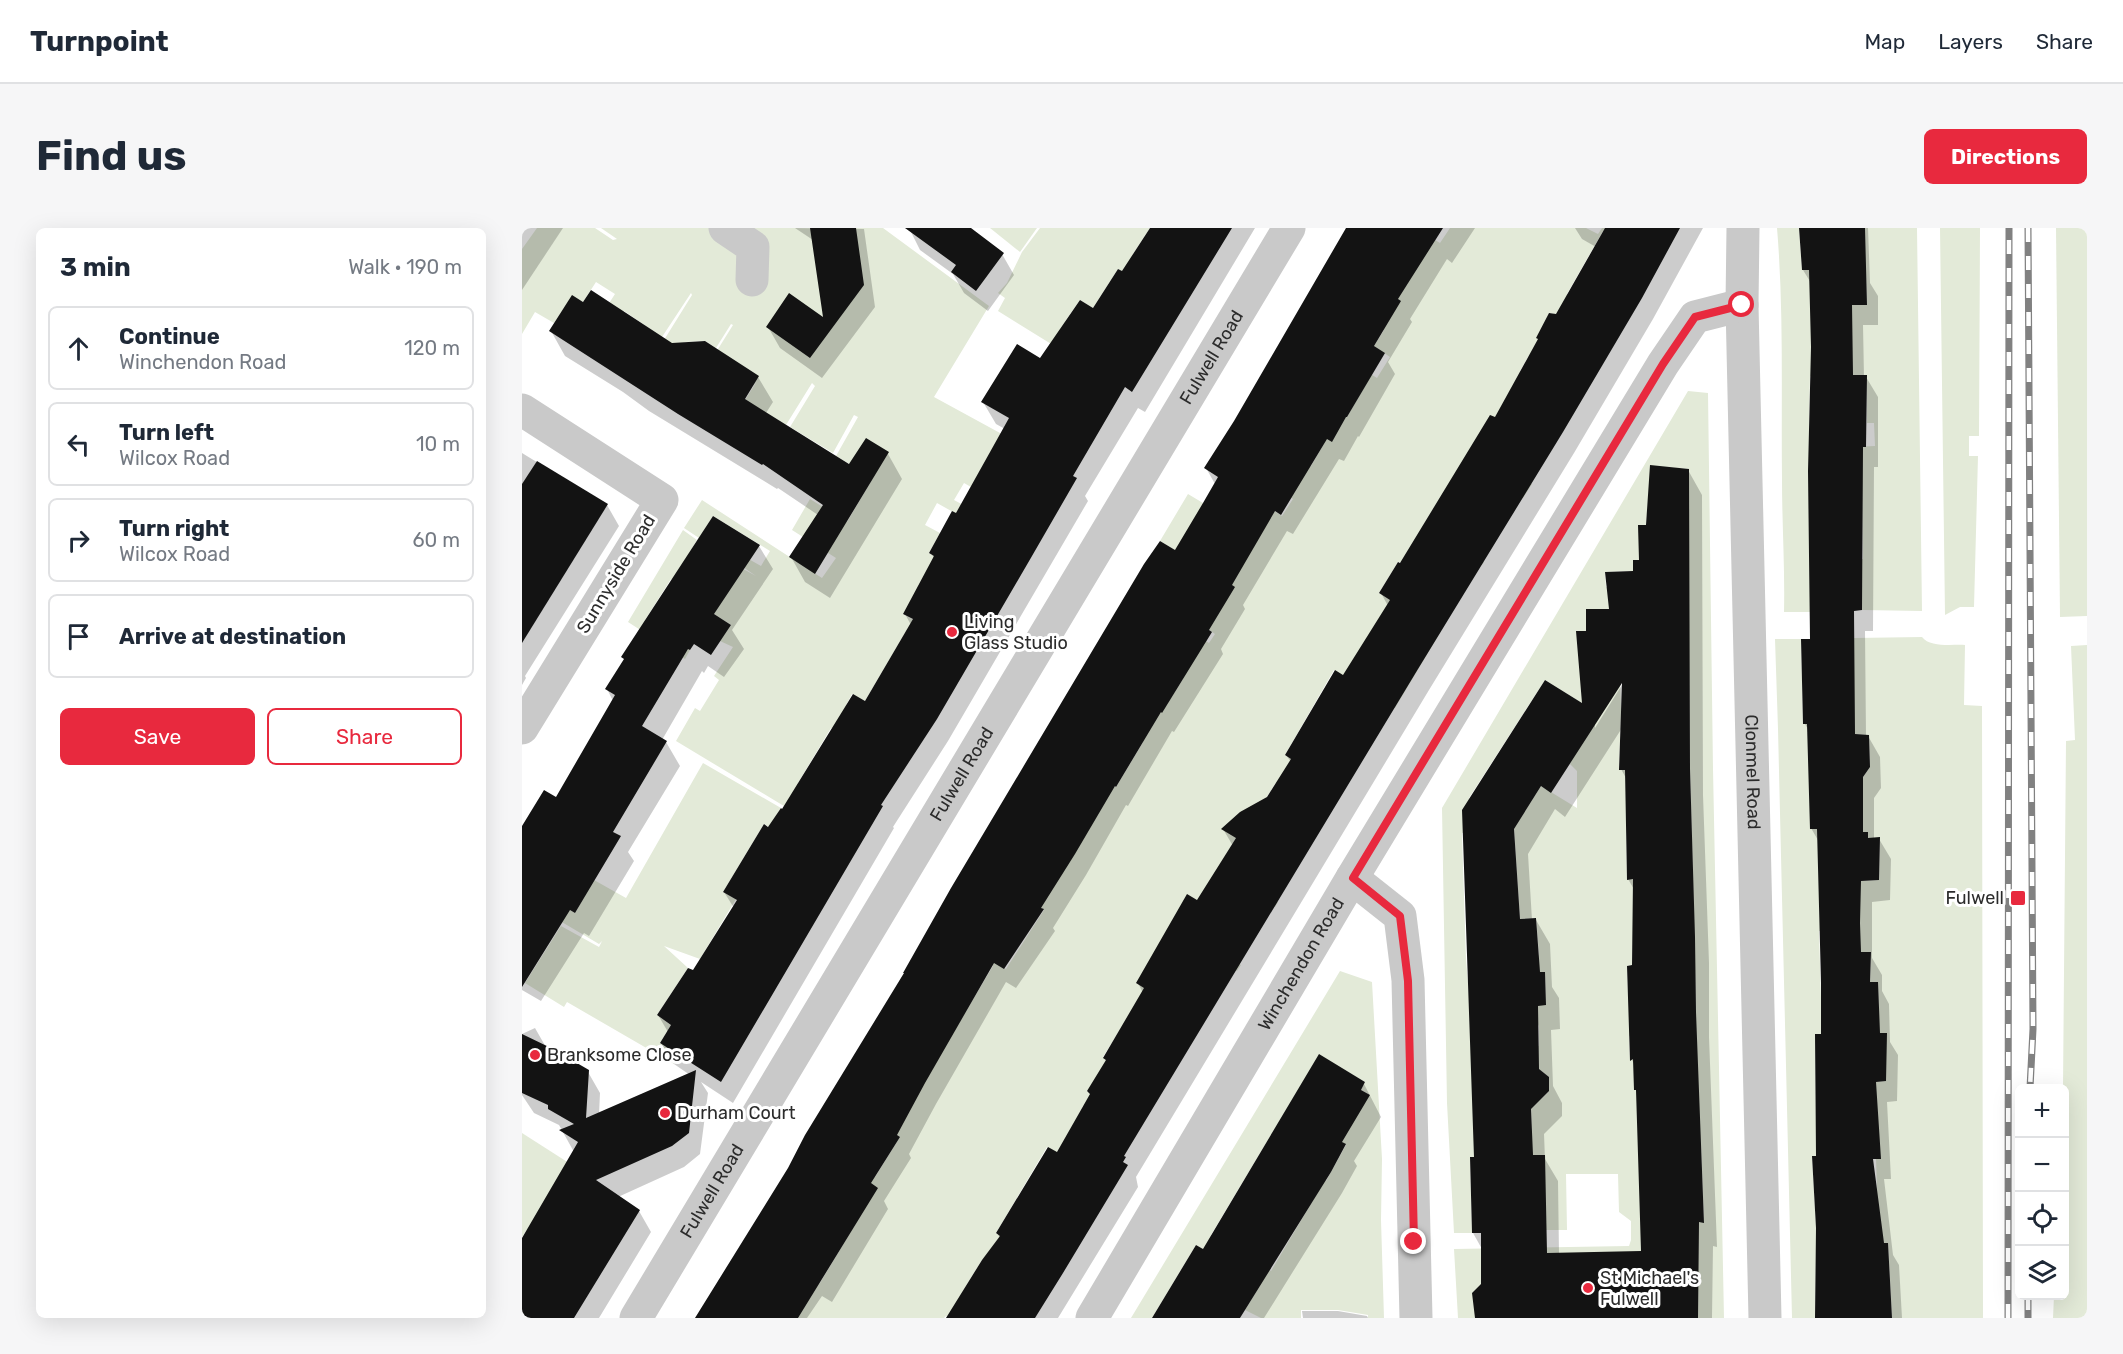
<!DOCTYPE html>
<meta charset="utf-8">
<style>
body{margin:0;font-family:Rubik,sans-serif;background:#f6f6f7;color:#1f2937}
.controls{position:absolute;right:18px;bottom:18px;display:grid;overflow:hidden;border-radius:9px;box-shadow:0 6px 24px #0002}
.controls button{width:54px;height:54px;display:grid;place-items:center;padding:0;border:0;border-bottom:2px solid #e0e1e3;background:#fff;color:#1f2937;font:30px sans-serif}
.stop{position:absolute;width:18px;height:18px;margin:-14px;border:4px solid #e8293e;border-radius:50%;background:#fff}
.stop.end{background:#e8293e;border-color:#fff;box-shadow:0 2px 6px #0008}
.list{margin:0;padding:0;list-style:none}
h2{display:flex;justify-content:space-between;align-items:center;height:78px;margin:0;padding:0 24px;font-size:26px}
h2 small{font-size:20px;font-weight:400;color:#747a83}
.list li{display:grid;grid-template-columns:39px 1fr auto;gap:18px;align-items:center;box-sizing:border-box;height:84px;margin:0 12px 12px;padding:0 12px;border:2px solid #e0e1e3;border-radius:9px}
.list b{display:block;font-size:22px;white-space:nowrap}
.list p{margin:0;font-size:20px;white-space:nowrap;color:#747a83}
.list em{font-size:20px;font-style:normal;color:#747a83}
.actions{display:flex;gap:12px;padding:18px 24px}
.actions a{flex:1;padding:14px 0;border:2px solid #e8293e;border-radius:9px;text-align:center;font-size:21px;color:#e8293e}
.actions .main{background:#e8293e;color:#fff}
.icon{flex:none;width:33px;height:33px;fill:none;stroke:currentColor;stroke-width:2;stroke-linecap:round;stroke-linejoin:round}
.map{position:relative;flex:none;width:1565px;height:1090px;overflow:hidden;border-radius:9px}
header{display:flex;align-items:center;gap:36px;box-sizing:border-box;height:84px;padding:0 30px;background:#fff;border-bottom:2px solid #e0e1e3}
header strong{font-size:28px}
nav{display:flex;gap:33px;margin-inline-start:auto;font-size:21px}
.intro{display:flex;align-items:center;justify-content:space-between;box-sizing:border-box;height:144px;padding:0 36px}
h1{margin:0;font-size:42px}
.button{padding:15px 27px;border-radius:9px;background:#e8293e;color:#fff;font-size:21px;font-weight:700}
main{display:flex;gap:36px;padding:0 36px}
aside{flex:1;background:#fff;border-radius:9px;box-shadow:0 6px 24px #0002}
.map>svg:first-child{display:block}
.green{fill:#e3ead8;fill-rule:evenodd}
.shadow{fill:#0003;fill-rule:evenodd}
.building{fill:#131313;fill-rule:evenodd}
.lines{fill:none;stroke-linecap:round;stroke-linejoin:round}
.minor{stroke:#c9c9c9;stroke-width:33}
.rail-casing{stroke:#818181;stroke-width:7}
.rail{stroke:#fff;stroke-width:4.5;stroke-dasharray:14;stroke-linecap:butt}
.route{stroke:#e8293e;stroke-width:8}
.poi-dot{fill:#e8293e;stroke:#fff;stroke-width:2}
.labels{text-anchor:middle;stroke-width:6;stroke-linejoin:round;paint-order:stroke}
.street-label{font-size:18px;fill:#2c2c2c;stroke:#fff}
.poi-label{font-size:18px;fill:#2c2c2c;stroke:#fff;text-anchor:start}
</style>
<header>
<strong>Turnpoint</strong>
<nav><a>Map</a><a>Layers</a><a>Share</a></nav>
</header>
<div class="intro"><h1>Find us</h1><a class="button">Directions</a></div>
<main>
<aside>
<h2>3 min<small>Walk · 190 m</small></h2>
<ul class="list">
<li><svg class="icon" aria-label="ahead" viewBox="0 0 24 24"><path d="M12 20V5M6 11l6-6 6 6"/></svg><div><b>Continue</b><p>Winchendon Road</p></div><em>120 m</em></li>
<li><svg class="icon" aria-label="left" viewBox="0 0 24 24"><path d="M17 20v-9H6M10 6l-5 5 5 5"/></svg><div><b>Turn left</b><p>Wilcox Road</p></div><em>10 m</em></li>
<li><svg class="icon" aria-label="right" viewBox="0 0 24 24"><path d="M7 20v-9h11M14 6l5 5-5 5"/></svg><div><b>Turn right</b><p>Wilcox Road</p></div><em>60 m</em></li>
<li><svg class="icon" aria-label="arrive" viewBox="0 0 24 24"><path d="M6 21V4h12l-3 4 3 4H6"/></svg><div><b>Arrive at destination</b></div></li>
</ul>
<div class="actions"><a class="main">Save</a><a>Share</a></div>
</aside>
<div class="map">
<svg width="1565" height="1090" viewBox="0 0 1565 1090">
<rect width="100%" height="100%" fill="#fff"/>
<g class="green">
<path d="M15,0H73L91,12L95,11L79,0H361L467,78L412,169L489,211L449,259L442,255L432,272L469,292L463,302L415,275L403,297L418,305L407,325L439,343L381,386L406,400L401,409L386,400L343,473L330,466L322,481L337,517L309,500L276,555L290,595L154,513L173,480L178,483L197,452L192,448L211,419L198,413L209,397L192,386L195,380L149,351L123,392L168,422L163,431L106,394L161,302L175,312L160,337H214L234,348L218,337L223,329L239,338L248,323L191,288L177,310L162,300L180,272L300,350L314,330L270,302L288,271L325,294L351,250L314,228L336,189L332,187L311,225L268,199L293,158L290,155L264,197L223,172L235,153L231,158L213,147L181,145L211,97L209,96L194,120L183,113L163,114L158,121L142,112L170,67L169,65L140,109L102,83L94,90L82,83L93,66L74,54L61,74L50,68L32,95L13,84L0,106V21Z"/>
<path d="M468,0H515L498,24Z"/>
<path d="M518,0H628L611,26L627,36L616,52L596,41L571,80L558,72L544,92L534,119L476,83L483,70L476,65L485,55L500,24Z"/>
<path d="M928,0H1064L1076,6L1080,0H1107L1138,36L1081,3L1045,66L1049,89L1027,85L1015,110L1022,115L1006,129L998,143L1056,178L1048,192L973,190L949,220L1010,256L1001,270L941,234L902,296L962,334L960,337L876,334L857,365L919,403L873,480L812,442L763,527L776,535L753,556L735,584L714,610L697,638L756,674L753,679L706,651L649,696L719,737L715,743L667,715L633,766L599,800L581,829L594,838L565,863L576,872L561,878L555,890L563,895L540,928L525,919L474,1005L488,1014L460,1032L442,1061L428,1090L424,1088L422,1090H249L298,1055L355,960L319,937L353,949L378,909L347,890L431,805L471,738L409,696L484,741L522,682L506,671L593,558L594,559L620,516L621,513L569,440L640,484L661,451L606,364L687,415L693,406L683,399L712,359L638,313L666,266L681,275L745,278L760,288L771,271L741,253L789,238L803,214L786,166L825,189L846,153L813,124L855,150L868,129L852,118L862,102L834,85L873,69L905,7L918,15Z"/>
<path d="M1255,0H1277L1280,42L1336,40V0H1395L1400,383L1340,382V338L1288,384H1262C1263,340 1260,296 1260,252C1259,168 1262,83 1255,0ZM1344,46L1345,77H1330L1287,47ZM1345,147V195H1352L1353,218L1330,219L1290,248L1287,198L1288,148ZM1340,255L1341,331L1288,333Z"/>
<path d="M1418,0H1458L1457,208H1447V228H1456L1452,379H1438L1423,387Z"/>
<path d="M1534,0H1565V388L1538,389Z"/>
<path d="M1166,163L1186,165L1191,541L1202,1090H936L932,1021L1107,1018L1109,1012V993L1097,984L1096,946H1044L1045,1002H1024L948,930L950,1005H932L925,875L920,580ZM1129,238L1167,241V322L1124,297ZM1111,332H1167L1111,361L1084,359L1083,344L1111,343ZM1097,419H1167L1168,541L1171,650L1105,651L1104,600L1116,542L1097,541L1099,483ZM1023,452L1066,479L1048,536L1055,543V580L1019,558L1000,588L981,576L974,587L947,570ZM992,600L998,691L1014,690L1017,727L1004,745L1023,744L1024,776L1006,779L1017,798V818H1007V841L1018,842L1027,849V863L1019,871L1009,873L1010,920L948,780L944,731L940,605ZM1171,655L1174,784L1108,832L1107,808L1124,807L1106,767L1105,738L1110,737L1111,707ZM1179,917L1182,994H1161Z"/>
<path d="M1400,409C1408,420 1431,416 1443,417L1442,477L1460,478L1461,1090H1370L1366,1015L1294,1021L1293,1090H1270L1256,501L1253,411H1279L1281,496H1332V410ZM1285,504L1347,507L1348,539L1341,549ZM1346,604V610H1358L1357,652L1337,653L1338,699L1298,700L1296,605ZM1338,702V724L1349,725L1348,754H1356L1357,800L1300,803L1297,703ZM1364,805V853L1349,854L1294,898L1293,806ZM1296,928L1354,931L1355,960L1294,997L1290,929Z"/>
<path d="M1565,417V1090H1531L1532,1068H1542V860H1541L1544,513L1553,512L1549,418Z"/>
<path d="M181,535L259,580L250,594L280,619L242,596L201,664L214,671L178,731L142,718L166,740L135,787L149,797L138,815L154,825L152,836L45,774L42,779L3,755L39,698L77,719L80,713L77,716L33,690L40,677L53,685L72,652L104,670Z"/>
<path d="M818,743L850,754L860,931L859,992L862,1090H846V1087L816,1082H779V1090H739L723,1082L739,1056L674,1017L630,1090H609ZM797,827L843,854L839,862L848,867L811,908L824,917L804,953L790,945L799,959L749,1043L689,1007Z"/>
<path d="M0,905L50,937L0,1009Z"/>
</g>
<g class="shadow">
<path d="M0,0H41L0,62Z"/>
<path d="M273,0L342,1L353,79L300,150L258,120L246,99L303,92L291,12Z"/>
<path d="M387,0H446L480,26L492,47L466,83L442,65L431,46L398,22Z"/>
<path d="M629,0H733L623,184L616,180L563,268L566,273L521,350L426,513L371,599L372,600L211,875L179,854L186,865L178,926L162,939L96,969L117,983L129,1004L77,1090H0V1012L52,924L37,897L12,885L0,867V806L13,800L25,821L66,844L78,865L77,887L168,847L152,836L139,815L146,804L136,787L171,745L212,680L202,664L247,601L343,475L389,397L383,386L412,330L409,325L435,287L483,201L474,196L461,174L518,132L571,82L600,45Z"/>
<path d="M827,0H953L930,35L925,31L888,91L890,94L866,134L873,146L837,209L836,208L822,233L817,231L771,306L765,303L721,377L723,381L699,421L701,426L652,504L650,503L606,578L604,577L564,647L531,700L533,703L494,760L484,754L414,876L387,926L389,930L362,973L366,981L310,1074L300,1068L285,1090H175L654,324L693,256L684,240L714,194Z"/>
<path d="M1053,0H1181L1131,91L1052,225L907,462L614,949L616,959L536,1090H425L478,1010L475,1005L535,926L569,867L585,834L582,830L621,765L616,755L676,674L711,618L701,601L746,570L769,534L764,527L822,450L866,378L859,365L973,191L1034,88L1074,19L1060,11Z"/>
<path d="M1279,0H1346L1348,55L1356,68V97H1341L1342,149H1344L1356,169V239H1352L1351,403H1343L1344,508H1346L1358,529L1359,560L1352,570V611H1357L1369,631L1368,672L1350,674V730L1360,747V763L1367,776L1368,814L1376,827L1375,873L1365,874L1369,951H1362L1371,1027L1377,1037L1380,1090H1295L1296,930L1301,807L1297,614L1289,600L1287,503L1283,496L1290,412L1291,119L1289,55L1281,42Z"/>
<path d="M29,103L149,116L236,149L251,174L244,185L328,238L366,226L380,251L308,370L283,354L269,329L296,287L256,260L255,261L127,183L101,164L43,128Z"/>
<path d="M0,225L85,277L97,298L3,448L4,450L0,457Z"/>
<path d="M1166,242L1180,267L1181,567L1187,735V809L1195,1019L1191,1018L1190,1090H958L960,1021L951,1005L954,931L941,583L1062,478L1065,404L1088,382L1113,345L1118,333L1126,299ZM1103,448L1105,449L1073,500V494ZM1100,500L1099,541L1105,552L1106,651L1113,663L1112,738L1106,739L1110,832L1113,838L1116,865L1121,1025L1037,1026L1036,953L1023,931L1022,906L1040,888V875L1031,858L1029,802L1038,801L1037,770L1030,759L1028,716L1014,692H1010L1006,626L1033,581L1043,589Z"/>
<path d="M237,318L251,341L210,402L222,421L202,449L186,438L182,445L180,443L140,512L144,514L158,538L106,624L112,633L67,708L62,705L19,773L0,762V601L35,572L91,473L85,461Z"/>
<path d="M842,856L859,889L832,933L835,938L820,965L742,1090H632L681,1023Z"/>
<path d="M780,1083H816L845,1088L846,1090H781Z"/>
</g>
<g class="building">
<path d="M288,0H334L342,57L288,130L244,99L267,65L301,89Z"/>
<path d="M383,0H449L482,25L454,63L429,44L434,37Z"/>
<path d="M628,0H710L610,164L603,159L551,248L555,250L510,328L415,491L359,577L361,578L199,854L138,815L149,797L135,787L166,740L171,742L215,672L201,664L242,596L246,599L259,580L260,581L331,466L343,473L391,391L381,386L412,328L407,325L430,283L434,285L487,190L459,174L495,116L518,130L558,72L571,80L596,41L600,43Z"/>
<path d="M824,0H921L876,71L879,73L852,118L863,125L825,189H824L810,214L805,211L759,287L753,283L710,357L713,359L687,402L690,404L640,485L639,484L594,559L593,558L553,626L519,680L522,681L482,741L472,735L403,855L375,907L378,909L349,955L356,960L276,1090H173L266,940L283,907L382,745H381L429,660L622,336L638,313L653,322L681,275L696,249L682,240L712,193Z"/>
<path d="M1083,0H1158L1120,70L1041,204L896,441L602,928L604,929L601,934L606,937L541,1045L513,1090H424L460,1032L478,1008L474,1005L526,919L535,924L568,866L565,863L584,832L581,830L622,760L614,755L665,666L675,672L714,610L699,601L718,584L745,569L769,531L763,527L813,442L821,447L868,372L857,365L876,334L878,335L968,187L973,189L1016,111L1014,110L1027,85L1034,86Z"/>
<path d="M1277,0H1343L1345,77H1330L1331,147H1345L1344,219H1341L1340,382L1332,383L1333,506L1347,507L1348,539L1341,549V604H1346V610L1358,609L1357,652L1339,653L1338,695L1339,724H1349L1348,754H1356L1358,805H1365L1364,853L1354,854L1359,931H1351L1362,1015H1366L1370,1090H1293L1294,1000L1290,928H1294L1293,806H1299V755L1295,601H1288L1285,496H1281L1279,411H1288L1286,243L1289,119L1287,42H1280Z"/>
<path d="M69,62L150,115L183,113L237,148L223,171L327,236L344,210L367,224L293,346L267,329L301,277L241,236L240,237L156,186L27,103L50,67L61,74Z"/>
<path d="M15,233L86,276L0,415V256Z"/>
<path d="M1128,237L1167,241L1168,541L1173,709L1174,784L1182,995L1177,994L1176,1090H953L950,1065L959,1056V1005H950L948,929H952L940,582L1023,452L1060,475L1054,403H1064V381H1087L1083,344L1111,343V332H1117L1116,297H1124ZM1100,455L1097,542H1103L1105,652L1111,651L1110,737L1105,738L1108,833L1111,831L1112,862H1114L1119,1023L1025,1025L1023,927H1011L1009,881L1027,863V849L1017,841L1016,778L1024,777L1023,744H1018L1014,690L998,691L992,601L1019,558L1029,565Z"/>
<path d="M191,288L238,317L192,386L209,397L189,427L172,416L168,422L166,421L120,498L145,513L91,604L99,608L53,685L48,682L0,759V598L22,562L34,569L93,467L83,461L102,431L99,429Z"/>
<path d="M0,806L29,820L67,842L64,890L174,842L167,905L150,918L74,952L118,982L52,1090H0V1010L56,914L37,902L52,896L26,881V877L0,865Z"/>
<path d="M797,826L843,854L839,862L848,867L820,914L824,916L809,944L718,1090H630L674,1017L681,1021Z"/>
</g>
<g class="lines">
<g class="minor">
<path d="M203,0L231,19L230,52"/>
<path id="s1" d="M1221,0L1220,77L1243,1090"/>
<path d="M0,182L140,272L0,500"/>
<path d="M830,650L878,688L886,752L894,1090"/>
<path id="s2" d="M114,1090L767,0"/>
<path id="s3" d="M570,1090L830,650L1141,136L1173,89L1220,77"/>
</g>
<defs>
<g id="rail">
<path d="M1506,0L1511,801L1508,860"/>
<path d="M1506,1068V1090"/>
<path d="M1486,1090L1487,0"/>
</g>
</defs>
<use href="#rail" class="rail-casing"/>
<use href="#rail" class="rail"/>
</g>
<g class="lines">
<path class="route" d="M892,1014L886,753L878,688L831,650L1141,136L1173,89L1220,77"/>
</g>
<g class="poi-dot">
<circle cx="430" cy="404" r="6"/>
<rect x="1488" y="662" width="16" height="16" rx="3"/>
<circle cx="13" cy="827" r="6"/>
<circle cx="143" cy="885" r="6"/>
<circle cx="1066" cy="1060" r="6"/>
</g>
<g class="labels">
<g class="street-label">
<text dy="6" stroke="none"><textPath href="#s2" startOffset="1120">Fulwell Road</textPath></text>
<text transform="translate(94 346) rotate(-59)" y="6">Sunnyside Road</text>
<text dy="6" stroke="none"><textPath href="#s2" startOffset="634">Fulwell Road</textPath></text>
<text dy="6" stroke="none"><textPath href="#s1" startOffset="544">Clonmel Road</textPath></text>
<text dy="6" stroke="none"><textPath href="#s3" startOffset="411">Winchendon Road</textPath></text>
<text dy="6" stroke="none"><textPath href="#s2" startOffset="148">Fulwell Road</textPath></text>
</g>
<g class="poi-label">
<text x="442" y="400">Living<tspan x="442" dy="21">Glass Studio</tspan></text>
<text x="1482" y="676" text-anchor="end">Fulwell</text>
<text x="25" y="833">Branksome Close</text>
<text x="155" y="891">Durham Court</text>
<text x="1078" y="1056">St Michael's<tspan x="1078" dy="21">Fulwell</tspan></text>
</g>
</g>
</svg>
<div class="controls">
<button>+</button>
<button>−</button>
<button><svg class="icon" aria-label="locate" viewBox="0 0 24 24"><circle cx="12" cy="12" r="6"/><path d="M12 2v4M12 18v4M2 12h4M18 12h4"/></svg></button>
<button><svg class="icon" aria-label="layers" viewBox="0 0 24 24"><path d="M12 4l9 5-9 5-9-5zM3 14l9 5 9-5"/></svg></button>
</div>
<div class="stop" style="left:1220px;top:77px"></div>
<div class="stop end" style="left:892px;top:1014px"></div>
</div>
</main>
